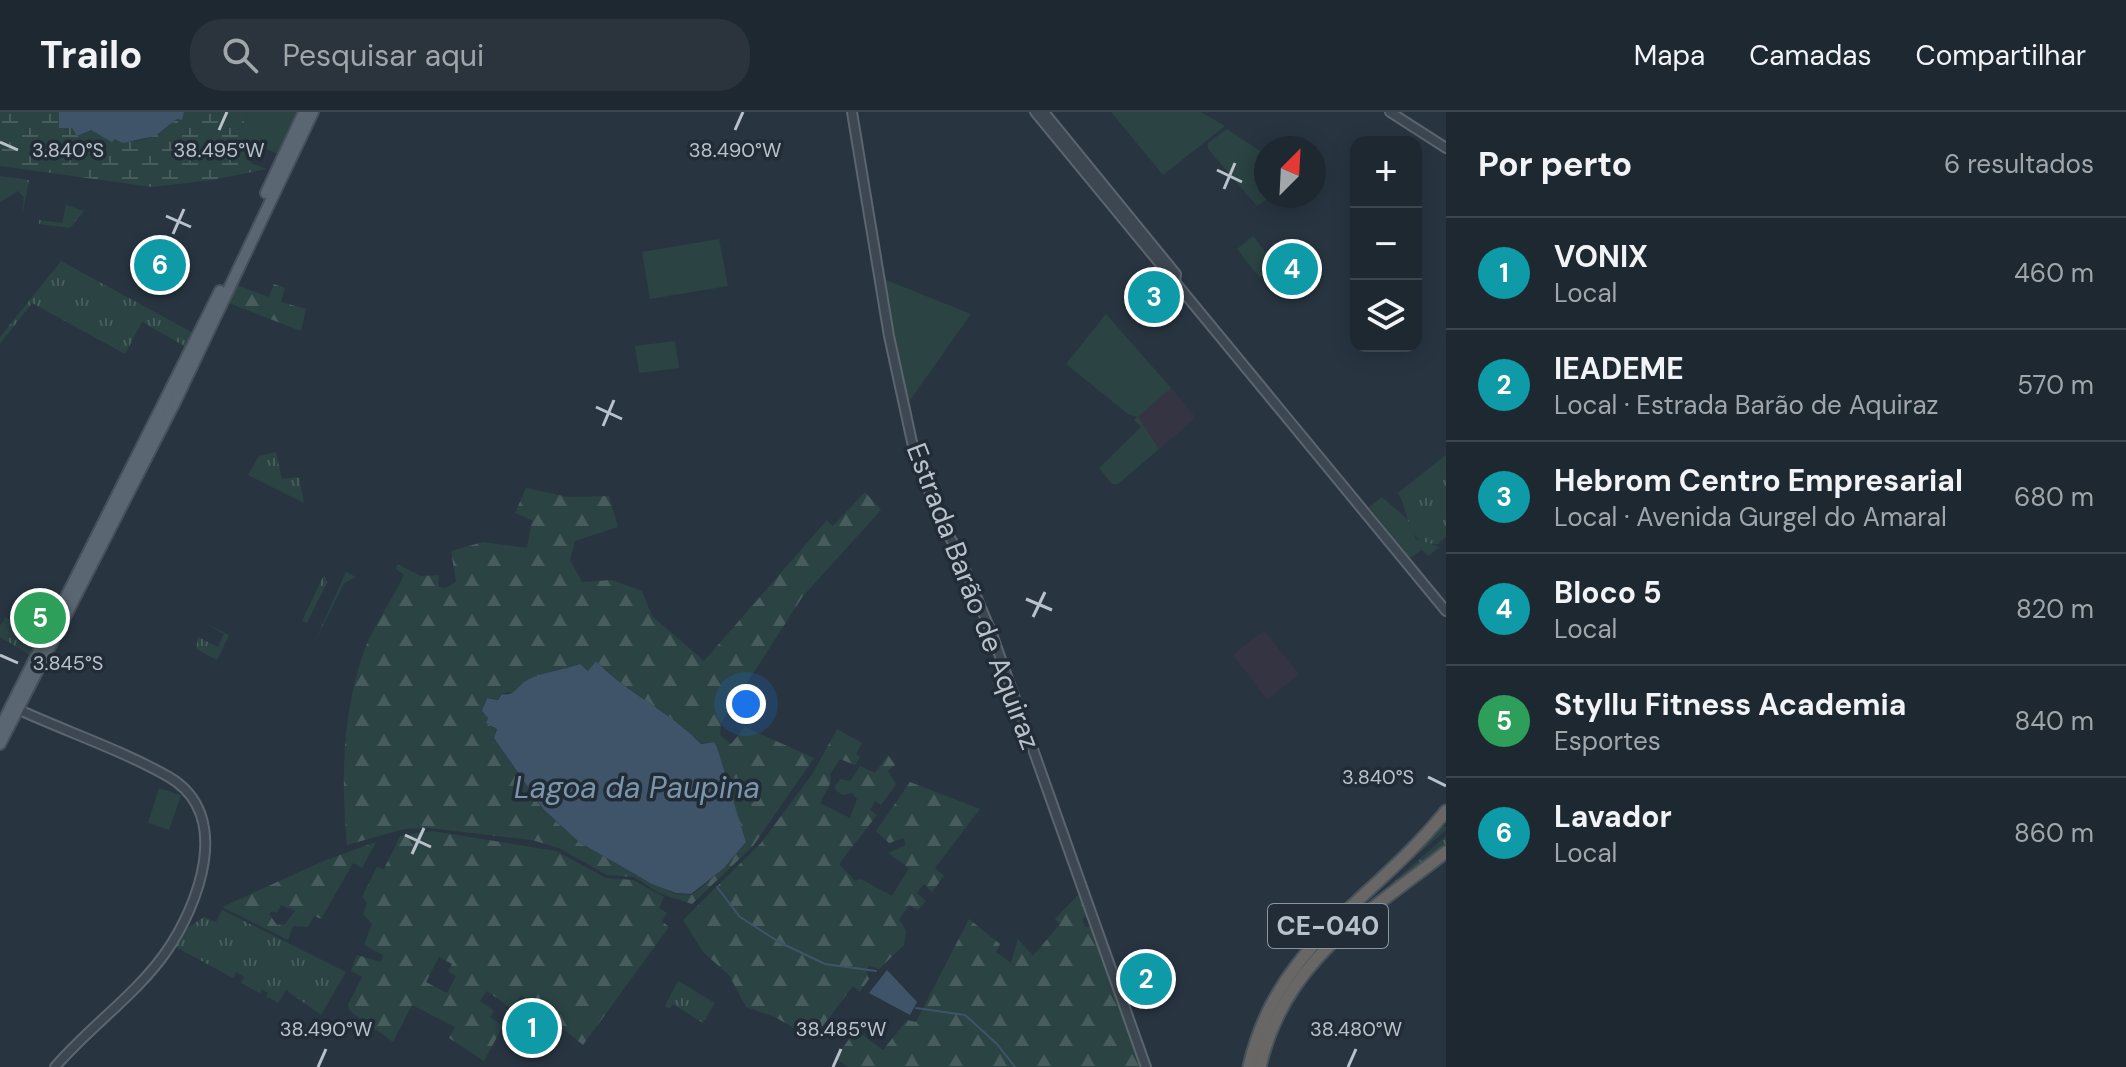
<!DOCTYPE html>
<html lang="pt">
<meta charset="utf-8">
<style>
body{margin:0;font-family:"DM Sans",sans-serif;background:#2b343d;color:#f1f3f6}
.controls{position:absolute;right:24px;top:24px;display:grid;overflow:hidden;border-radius:16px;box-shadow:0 4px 20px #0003}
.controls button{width:72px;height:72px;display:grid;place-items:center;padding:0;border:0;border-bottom:2px solid #3c444d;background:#1e2831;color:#f1f3f6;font:40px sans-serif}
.compass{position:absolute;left:1254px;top:24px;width:72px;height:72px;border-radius:50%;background:#1e2831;box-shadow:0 4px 20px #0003;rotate:24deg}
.you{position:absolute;left:746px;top:592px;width:28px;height:28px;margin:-20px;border:6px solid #fff;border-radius:50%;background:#1a73e8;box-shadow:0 0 0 12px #1a73e833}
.badge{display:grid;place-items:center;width:52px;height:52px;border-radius:50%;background:#ea580c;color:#fff;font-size:26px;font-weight:700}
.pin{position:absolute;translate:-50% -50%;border:4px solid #fff;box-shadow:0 2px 8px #0006}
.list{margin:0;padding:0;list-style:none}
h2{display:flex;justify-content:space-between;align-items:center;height:104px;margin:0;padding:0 32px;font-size:34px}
h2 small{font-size:26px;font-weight:400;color:#a1a6ab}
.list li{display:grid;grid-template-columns:52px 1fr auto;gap:24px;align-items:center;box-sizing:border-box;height:112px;padding:0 32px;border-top:2px solid #3c444d}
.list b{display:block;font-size:30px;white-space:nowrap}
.list p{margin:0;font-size:26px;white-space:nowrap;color:#a1a6ab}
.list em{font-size:26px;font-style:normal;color:#a1a6ab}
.icon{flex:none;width:44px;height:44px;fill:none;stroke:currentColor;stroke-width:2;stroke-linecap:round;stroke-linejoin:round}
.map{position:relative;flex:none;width:1446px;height:955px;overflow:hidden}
header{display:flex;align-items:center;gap:48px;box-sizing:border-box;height:112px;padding:0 40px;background:#1e2831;border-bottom:2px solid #3c444d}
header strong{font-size:38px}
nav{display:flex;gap:44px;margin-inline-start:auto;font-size:28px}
.search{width:560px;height:72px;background:#2b343d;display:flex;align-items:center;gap:20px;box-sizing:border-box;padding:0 28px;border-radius:32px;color:#a1a6ab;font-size:30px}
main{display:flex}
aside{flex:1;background:#1e2831}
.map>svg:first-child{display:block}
.medical{fill:#343442}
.grass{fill:url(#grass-tufts)}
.forest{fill:url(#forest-firs);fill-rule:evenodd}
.wetland{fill:url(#wetland-marsh)}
.park{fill:#2b4343}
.water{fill:#3f5469}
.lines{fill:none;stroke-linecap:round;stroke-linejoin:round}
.stream{stroke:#3f5469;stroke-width:2}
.tertiary-casing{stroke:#5a656e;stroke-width:12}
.primary-casing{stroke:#46505a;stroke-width:14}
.trunk-casing{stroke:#47525b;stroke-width:15}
.tertiary{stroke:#3c4751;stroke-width:8}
.primary{stroke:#5a6671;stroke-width:10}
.trunk{stroke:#686765;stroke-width:11}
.ticks{fill:none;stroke:#b9c2cb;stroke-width:3}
.labels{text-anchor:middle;stroke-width:7;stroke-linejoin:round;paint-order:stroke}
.shield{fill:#212c36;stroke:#8b959e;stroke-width:2}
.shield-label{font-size:26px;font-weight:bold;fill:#b9c2cb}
.street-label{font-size:28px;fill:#b9c2cb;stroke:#212c36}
.water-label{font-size:30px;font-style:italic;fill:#7b95ac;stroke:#212c36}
.ticks-label{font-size:20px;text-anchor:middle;fill:#b9c2cb;stroke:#212c36;stroke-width:7;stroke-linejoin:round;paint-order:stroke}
</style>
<header>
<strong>Trailo</strong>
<div class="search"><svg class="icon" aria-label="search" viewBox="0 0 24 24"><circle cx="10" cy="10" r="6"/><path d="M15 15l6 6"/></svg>Pesquisar aqui</div>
<nav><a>Mapa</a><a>Camadas</a><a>Compartilhar</a></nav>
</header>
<main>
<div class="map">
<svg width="1446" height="955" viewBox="0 0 1446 955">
<defs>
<pattern id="grass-tufts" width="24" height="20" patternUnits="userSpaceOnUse" patternTransform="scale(2)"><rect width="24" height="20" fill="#2b4343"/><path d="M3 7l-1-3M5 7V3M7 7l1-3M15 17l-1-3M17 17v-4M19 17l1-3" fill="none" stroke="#485c5d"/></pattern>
<pattern id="forest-firs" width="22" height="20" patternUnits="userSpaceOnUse" patternTransform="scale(2)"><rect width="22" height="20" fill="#2b4343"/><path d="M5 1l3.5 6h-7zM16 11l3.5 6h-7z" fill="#485c5d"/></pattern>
<pattern id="wetland-marsh" width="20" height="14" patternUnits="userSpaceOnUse" patternTransform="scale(2)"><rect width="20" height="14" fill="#2b4343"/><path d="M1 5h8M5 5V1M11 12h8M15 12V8" fill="none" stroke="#485c5d"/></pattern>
</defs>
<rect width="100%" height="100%" fill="#283541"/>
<g class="medical">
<path d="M1171,276L1196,306L1159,337L1137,305Z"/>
<path d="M1264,518L1299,562L1267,588L1233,543Z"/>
</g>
<g class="grass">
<path d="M0,64L29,68L22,104L24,85L18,79L0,90Z"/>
<path d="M66,93L84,99L70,116L39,112V108L62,111Z"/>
<path d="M61,149L195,222L188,236L142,210L125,242L32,191L0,232V225Z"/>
<path d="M276,340L282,367L299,365L304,391L248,363L259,344Z"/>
<path d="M1446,343V424L1438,432C1403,433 1411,401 1398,381Z"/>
<path d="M346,460L356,465L344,471L313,534Z"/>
<path d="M324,463L327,470L307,511L302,509Z"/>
<path d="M6,505L40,529L32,544L0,525V514Z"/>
<path d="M205,511L229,523L217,548L196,537L198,525L218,535L224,522Z"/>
<path d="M1446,714V718L1336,813L1438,715Z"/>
<path d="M1446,724V734L1340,816Z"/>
<path d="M222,798L346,860L321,903L286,878L278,891L266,884L268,881L262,877L260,881L241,871L244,865L236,860L233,866L174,834L183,819L204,805L216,810Z"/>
<path d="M678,869L715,891L703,911L673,892L669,897L665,894Z"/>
</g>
<g class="forest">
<path d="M274,172L285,176L281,190L306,197L301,219L229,191L237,173L269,185Z"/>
<path d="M526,376L568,385L609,384L618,415L575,429L570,448L582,470L612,468L642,479L652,504L704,549L827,408L833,414L865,380L881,398L803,484L721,611L720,623L731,632L745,615L814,646L753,734L692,792L661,782L634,765L607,763L559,736L532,728L429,716L404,717L347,733C341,667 342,603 364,539C374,512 392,489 404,463L396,457L397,452L421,464L439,463L438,475L446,476L456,470L451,439L483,430L527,436L532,408L515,401ZM596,549C628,582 670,600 701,631L714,630L717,635L746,730L723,757L692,783L676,782L645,768L579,730L544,699L494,626L496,617L486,611L488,606L482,599L487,586L498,587L502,581L514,580L528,567L559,561L579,552L588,559Z"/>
<path d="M837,617L862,631L856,642L860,645L855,653L840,647L830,662L831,670L820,691L850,706L857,687L852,681L842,683L834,676L840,667L850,669L860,654L875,661L888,643L895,653L888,659L896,672L881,693L875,689L870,698L877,703L839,752L855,769L861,767L892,784L909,756L888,741L905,733L904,726L889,731L876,719L910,670L980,697L935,756L944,764L932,780L924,772L917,781L926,789L918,798L909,793L899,807L906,819L904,833L879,857L869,854L866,860L869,867L860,880L853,874L819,919L813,917L814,910L803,907L799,919L775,905L746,895L729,863L704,841L683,808L761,731L813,661Z"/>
<path d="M432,719L556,739L606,766L633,768L664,785L659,796L667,801L662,809L669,815L583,933L521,883L513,898L487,879L480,889L494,899L490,905L503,914L484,949L449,926L455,915L412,893L393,930L350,899L348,893L362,865L351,859L357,843L381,850L383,843L364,833L372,812L363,802L367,791L362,785L377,755L384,757L400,724ZM439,845L452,852L448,859L456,864L447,881L426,870Z"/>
<path d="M376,730L362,756L353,751L321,807L314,804L308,815L293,814L288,828L222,795L326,748ZM281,793L295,799L285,812L277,813L269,802L272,799L277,801Z"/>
<path d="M1081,780L1089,801L1082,807L1085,815L1092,813L1150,955H848L835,946L856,918L883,938L907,908L916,910L969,807L1000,832L996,840L1011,851L1018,827L1033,844L1060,812L1055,807Z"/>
</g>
<path class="wetland" d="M0,0H59L63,14L72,16L78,24C89,10 115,29 132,29C147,30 166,17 177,7H182L184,0H249L238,23L245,26L251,51L267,57L212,68L152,75L0,54Z"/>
<g class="park">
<path d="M249,0H300L279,43L238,23Z"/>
<path d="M1111,0H1201L1225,14L1163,63Z"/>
<path d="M1227,17L1266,43V84H1272L1257,94L1208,37V31Z"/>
<path d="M1253,124L1276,153L1260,166L1237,137Z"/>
<path d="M719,127L728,174L650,187L642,140Z"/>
<path d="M886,168L971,202L908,291L884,169Z"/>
<path d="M1106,202L1171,276L1138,305L1159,337L1118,372H1112L1099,356L1141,315L1134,308L1137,305L1128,302L1066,252Z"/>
<path d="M675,229L679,256L639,261L635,234Z"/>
<path d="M1382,385L1406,406L1416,427L1440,435L1428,444L1422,438L1410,446L1369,395Z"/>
<path d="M159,676L181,683L169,718L148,711Z"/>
</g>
<g class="water">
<path d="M59,0H184L182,8L177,7L155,24L123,31L115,27L112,30L91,18L77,24L72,16H59Z"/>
<path d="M596,549C627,582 670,599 701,632L714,630L717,635L746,730L723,757L691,782L676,781L652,772L579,730L544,698L494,626L497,617L486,611L488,606L482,599L487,586L498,588L502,582C515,585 517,573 529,567C544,560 564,558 580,552L588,559Z"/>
<path d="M887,858L917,890L910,903L869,881Z"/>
</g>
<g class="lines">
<g class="stream">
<path d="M717,775L740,805L779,830L825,852L876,859"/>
<path d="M916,896L965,903L997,932L1015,955"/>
</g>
<defs>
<g id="tertiary">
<path d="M852,0L889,224L912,330L938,405L956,436L992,522L1146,955"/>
<path d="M1035,0L1446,499"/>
<path d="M1044,0L1176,162L1175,170"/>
<path d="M1390,0L1446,36"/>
<path d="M13,595C64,619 120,637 169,665C234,703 198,794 166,840C136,883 89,915 55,955"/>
</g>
<g id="primary">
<path d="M266,81L304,0"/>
<path d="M0,616L220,179"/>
<path d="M0,632L176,288L313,0"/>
</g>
<g id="trunk">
<path d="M1249,955C1276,832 1374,789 1446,699"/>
<path d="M1260,955C1284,848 1366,803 1446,740"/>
</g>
</defs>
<use href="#tertiary" class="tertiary-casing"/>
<use href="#primary" class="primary-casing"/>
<use href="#trunk" class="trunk-casing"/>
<use href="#tertiary" class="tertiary"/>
<use href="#primary" class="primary"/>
<use href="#trunk" class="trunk"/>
</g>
<path class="ticks" d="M219,18L227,0M735,18L743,0M0,30L18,38M1217,58L1242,70M1224,77L1235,51M166,104L191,115M173,122L184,97M596,295L622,307M603,314L614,288M1026,487L1052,498M1033,505L1045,480M0,543L18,551M1428,665L1446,674M405,723L431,735M412,742L424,716M318,955L326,937M833,955L841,937M1348,955L1356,937"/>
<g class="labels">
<rect class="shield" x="1268" y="792" width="120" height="44" rx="6"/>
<g class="shield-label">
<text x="1328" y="823">CE-040</text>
</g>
<g class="street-label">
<text transform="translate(974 484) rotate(69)" y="10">Estrada Barão de Aquiraz</text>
</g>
<g class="water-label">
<text x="637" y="686">Lagoa da Paupina</text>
</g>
</g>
<g class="ticks-label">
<text x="68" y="45">3.840°S</text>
<text x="219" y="45">38.495°W</text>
<text x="735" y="45">38.490°W</text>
<text x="68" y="558">3.845°S</text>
<text x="1378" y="672">3.840°S</text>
<text x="326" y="924">38.490°W</text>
<text x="841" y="924">38.485°W</text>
<text x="1356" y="924">38.480°W</text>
</g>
</svg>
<div class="controls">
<button>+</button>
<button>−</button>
<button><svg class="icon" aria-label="layers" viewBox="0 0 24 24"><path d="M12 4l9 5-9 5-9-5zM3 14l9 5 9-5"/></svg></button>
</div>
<svg class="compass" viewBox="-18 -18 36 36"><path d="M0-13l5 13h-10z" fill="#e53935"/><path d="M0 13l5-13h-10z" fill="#a1a6ab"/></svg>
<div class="you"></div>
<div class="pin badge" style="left:532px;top:916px;background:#0f9aa8">1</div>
<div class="pin badge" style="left:1146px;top:867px;background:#0f9aa8">2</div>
<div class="pin badge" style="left:1154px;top:185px;background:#0f9aa8">3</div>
<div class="pin badge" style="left:1292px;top:157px;background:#0f9aa8">4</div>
<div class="pin badge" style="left:40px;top:506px;background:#2e9e5b">5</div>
<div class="pin badge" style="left:160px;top:153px;background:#0f9aa8">6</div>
</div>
<aside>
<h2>Por perto<small>6 resultados</small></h2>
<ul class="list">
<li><span class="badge" style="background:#0f9aa8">1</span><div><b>VONIX</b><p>Local</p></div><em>460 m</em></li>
<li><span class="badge" style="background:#0f9aa8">2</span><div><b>IEADEME</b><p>Local · Estrada Barão de Aquiraz</p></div><em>570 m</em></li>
<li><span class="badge" style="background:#0f9aa8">3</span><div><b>Hebrom Centro Empresarial</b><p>Local · Avenida Gurgel do Amaral</p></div><em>680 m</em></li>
<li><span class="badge" style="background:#0f9aa8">4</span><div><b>Bloco 5</b><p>Local</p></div><em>820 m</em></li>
<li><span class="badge" style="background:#2e9e5b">5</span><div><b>Styllu Fitness Academia</b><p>Esportes</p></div><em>840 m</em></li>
<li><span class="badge" style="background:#0f9aa8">6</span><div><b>Lavador</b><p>Local</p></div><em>860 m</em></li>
</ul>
</aside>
</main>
